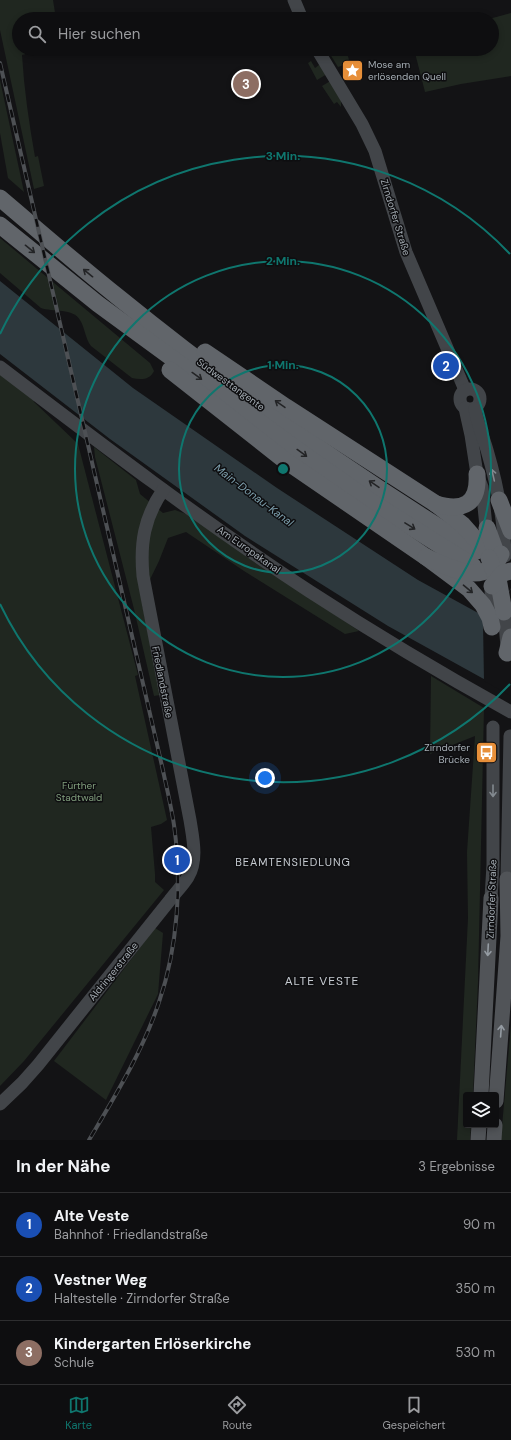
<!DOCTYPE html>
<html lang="de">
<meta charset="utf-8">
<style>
body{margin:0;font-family:"DM Sans",sans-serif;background:#171719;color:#f1f3f6}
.controls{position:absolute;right:12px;bottom:12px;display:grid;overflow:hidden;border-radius:4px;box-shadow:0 2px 6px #0003}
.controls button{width:36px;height:36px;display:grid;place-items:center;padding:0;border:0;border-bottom:1px solid #2e2e30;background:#0e0e10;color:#f1f3f6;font:20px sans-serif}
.you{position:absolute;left:265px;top:778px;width:14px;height:14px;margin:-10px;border:3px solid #fff;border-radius:50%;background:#1a73e8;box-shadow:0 0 0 6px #1a73e833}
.badge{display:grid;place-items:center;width:26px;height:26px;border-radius:50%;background:#0f766e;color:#fff;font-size:13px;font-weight:700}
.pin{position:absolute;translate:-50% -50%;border:2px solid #fff;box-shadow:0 1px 4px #0006}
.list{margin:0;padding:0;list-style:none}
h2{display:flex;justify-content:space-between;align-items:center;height:52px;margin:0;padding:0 16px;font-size:17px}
h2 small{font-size:13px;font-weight:400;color:#9b9c9f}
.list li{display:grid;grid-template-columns:26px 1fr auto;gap:12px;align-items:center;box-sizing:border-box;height:64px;padding:0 16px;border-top:1px solid #2e2e30}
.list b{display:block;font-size:15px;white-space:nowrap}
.list p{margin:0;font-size:13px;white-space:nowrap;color:#9b9c9f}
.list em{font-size:13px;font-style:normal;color:#9b9c9f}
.icon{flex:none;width:22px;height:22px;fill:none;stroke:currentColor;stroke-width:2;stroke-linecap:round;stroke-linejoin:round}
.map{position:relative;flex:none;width:511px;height:1140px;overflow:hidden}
.search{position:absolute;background:#0e0e10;box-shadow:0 2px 6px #0003;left:12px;right:12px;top:12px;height:44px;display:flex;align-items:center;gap:10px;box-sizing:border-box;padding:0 14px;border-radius:22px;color:#9b9c9f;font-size:15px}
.sheet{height:244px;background:#0e0e10}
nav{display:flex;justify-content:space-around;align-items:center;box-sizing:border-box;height:56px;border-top:1px solid #2e2e30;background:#0e0e10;font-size:11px;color:#9b9c9f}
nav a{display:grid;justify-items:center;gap:2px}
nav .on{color:#0f766e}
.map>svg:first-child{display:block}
.green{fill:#202720}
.water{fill:#2d383d}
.pier{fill:#131315}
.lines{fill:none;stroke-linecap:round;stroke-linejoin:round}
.highway-tunnel{stroke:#303235;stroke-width:17;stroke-dasharray:17 8;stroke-linecap:butt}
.secondary{stroke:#424549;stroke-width:13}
.primary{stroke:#515458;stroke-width:15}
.highway{stroke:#61656a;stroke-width:17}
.rail-casing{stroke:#4d5054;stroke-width:4}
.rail{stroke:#0e0e10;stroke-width:2.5;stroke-dasharray:8;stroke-linecap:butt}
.highway-bridge{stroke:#61656a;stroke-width:17}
.oneway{stroke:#232426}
.oneway2{stroke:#82898f}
.oneway3{stroke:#949ba2}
.ring{fill:none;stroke:#0f766e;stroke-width:2}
.labels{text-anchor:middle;stroke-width:3;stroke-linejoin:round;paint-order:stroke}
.poi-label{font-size:10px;fill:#a5adb4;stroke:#0e0e10;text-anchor:start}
.street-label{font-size:10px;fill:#a5adb4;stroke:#0e0e10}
.park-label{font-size:10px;fill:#819e7d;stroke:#0e0e10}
.water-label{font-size:11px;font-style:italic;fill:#7ea0ae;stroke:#0e0e10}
.neighbourhood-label{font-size:11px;letter-spacing:1px;fill:#c6cbd1;stroke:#0e0e10}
.quarter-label{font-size:12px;letter-spacing:1px;fill:#c6cbd1;stroke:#0e0e10}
.centre{fill:#0f766e;stroke:#0e0e10;stroke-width:2}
.ring-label{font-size:12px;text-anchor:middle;font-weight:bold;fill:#0f766e;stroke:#0e0e10;stroke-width:3;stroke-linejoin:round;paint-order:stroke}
</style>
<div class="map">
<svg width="511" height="1140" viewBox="0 0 511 1140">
<rect width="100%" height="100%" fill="#131315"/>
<g class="green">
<path d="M0,0H53L56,19H19V49H45L22,55C24,89 29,123 35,157L38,156L44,186L34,189L0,30Z"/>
<path d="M511,13V76L461,84L425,92L414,49H492V19H489Z"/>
<path d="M327,49H346L349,60L343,62L344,65L338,67Z"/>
<path d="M311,61L315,68L319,65L322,66L327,74L317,80L308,63Z"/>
<path d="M0,80L24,192L8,178L0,133Z"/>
<path d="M332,80L341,99V107L337,102L334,104L322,86Z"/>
<path d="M0,238L150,363L154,371C150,380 141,380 132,378L91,346C85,338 85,328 80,320C74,308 52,312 41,308L0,273Z"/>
<path d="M0,373L33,397L34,402L78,444L138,675L135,676L167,820L161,824L151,827L155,874V882L164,890L24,1061L0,1086Z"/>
<path d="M94,447L136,480L140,494L163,513L175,510L189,515L359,631L345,634L244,571L186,532L168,538L159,561L141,598L160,695L154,696L134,609L95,457Z"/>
<path d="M431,676L484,708L478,982L473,1095H466V1125H471L470,1140H457L468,918L467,852L475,736L430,754Z"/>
<path d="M155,928L163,933L158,994L106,1100L54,1061Z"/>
<path d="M511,1024V1140H501V1138Z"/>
</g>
<path class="water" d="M0,281L133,388L277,488L418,580L511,631V694L388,626L245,536L110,439L0,354Z"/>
<path class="pier" d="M483,623L511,628V696L484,681Z"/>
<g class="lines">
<path class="highway-tunnel" d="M489,576L511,589"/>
<g class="secondary">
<path d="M294,0L302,19"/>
<path d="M317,49L362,124L375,151L406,252L465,390"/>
<path d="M0,367C101,444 202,521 309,591C375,634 442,674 511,712"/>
<circle cx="470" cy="399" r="10"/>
<path d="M465,408L471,435L477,474L482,487L487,536"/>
<path d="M475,409C477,423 483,436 487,450C497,484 504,520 505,556"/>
<path d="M491,588L492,620"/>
<path d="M504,612L507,647"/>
<path d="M507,879L510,736"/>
<path d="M491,898L493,865V727"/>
<path d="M0,1104L22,1083L38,1065L170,900C176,892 183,885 188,877C198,860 193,839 190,820L143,576C140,543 144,518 163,490"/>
</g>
<g class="primary">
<path d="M481,1095L491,898"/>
<path d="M496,1101L508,936L507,879"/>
<path d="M478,1140L479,1125"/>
<path d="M494,1140L495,1125"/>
</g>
<g class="highway">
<path d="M0,198C39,231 78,265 118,297C231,389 352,474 477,551"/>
<path d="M0,225L98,304L295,448L370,501L473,566"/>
<path d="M205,352L286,407L436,504L463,525L485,550"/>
<path d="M170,370L283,459L426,557L469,589L483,605L490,618L492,627"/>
<path d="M499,500L511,531"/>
<path d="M436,504C463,512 479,504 477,474"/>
<path d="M487,528L495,550"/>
<path d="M507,653L511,637"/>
</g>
<defs>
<path id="rail" d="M0,63L162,766C166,785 171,805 174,825C182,882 178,947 159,1002C143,1051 115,1096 89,1140"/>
</defs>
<use href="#rail" class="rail-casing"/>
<use href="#rail" class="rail"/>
<g class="highway-bridge">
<path d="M426,557C450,568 486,588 501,554"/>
<path d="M489,558L499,584L504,612"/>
<path d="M492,586L503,573L511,571"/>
</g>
</g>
<defs><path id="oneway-shaft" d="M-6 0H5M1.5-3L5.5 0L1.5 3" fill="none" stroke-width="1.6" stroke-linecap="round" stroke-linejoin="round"/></defs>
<g class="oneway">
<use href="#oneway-shaft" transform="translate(30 249) rotate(39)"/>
<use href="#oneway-shaft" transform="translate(88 273) rotate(-141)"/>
<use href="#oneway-shaft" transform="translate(197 376) rotate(36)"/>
<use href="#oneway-shaft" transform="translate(280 404) rotate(-145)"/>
<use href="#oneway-shaft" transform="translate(302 453) rotate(36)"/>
<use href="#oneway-shaft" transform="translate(374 484) rotate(-146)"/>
<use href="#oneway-shaft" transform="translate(410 526) rotate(32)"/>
<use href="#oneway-shaft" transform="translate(468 589) rotate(40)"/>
</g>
<g class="oneway2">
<use href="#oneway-shaft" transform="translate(493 475) rotate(-103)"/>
<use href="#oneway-shaft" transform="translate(493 791) rotate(90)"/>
</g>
<g class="oneway3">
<use href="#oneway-shaft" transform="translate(488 950) rotate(93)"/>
<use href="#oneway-shaft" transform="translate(501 1031) rotate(-86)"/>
</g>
<g class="ring">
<circle cx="283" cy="469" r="104"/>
<circle cx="283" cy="469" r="208"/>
<path d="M510 684A313 313 0 0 1 0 604M0 334A313 313 0 0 1 510 254"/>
</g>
<defs>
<symbol id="sight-square" viewBox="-11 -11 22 22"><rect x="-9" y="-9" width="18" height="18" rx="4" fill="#e78f39" stroke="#0e0e10"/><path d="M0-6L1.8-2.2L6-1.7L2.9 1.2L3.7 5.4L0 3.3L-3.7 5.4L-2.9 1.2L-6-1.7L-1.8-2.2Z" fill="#fff"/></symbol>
<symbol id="bus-square" viewBox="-11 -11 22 22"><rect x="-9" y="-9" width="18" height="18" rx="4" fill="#e78f39" stroke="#0e0e10"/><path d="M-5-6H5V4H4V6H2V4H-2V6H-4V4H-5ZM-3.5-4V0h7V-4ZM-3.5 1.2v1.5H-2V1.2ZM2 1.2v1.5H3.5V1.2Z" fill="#fff"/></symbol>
</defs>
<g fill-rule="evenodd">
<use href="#sight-square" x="340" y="58" width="25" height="25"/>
<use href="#bus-square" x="474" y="740" width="25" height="25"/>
</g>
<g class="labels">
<g class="poi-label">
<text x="368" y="68">Mose am<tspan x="368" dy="12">erlösenden Quell</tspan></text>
<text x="470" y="751" text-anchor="end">Zirndorfer<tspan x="470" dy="12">Brücke</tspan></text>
</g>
<g class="street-label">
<text transform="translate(396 217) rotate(73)" y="4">Zirndorfer Straße</text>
<text transform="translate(231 384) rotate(36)" y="4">Südwesttangente</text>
<text transform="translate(249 549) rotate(35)" y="4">Am Europakanal</text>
<text transform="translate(163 682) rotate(79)" y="4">Friedlandstraße</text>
<text transform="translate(491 899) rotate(-88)" y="4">Zirndorfer Straße</text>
<text transform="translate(113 971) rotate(-51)" y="4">Aldringerstraße</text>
</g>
<g class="park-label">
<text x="79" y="789">Fürther<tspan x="79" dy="12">Stadtwald</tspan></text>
</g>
<g class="water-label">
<text transform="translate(254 495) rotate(37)" y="4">Main-Donau-Kanal</text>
</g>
<g class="neighbourhood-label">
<text x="293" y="866">BEAMTENSIEDLUNG</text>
</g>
<g class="quarter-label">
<text x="322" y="985">ALTE VESTE</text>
</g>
</g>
<circle cx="283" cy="469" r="6" class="centre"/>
<g class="ring-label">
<text x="283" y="160">3 Min.</text>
<text x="283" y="265">2 Min.</text>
<text x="283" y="369">1 Min.</text>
</g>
</svg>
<div class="controls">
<button><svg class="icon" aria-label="layers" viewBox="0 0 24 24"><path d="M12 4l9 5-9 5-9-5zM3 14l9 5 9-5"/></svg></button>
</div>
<div class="you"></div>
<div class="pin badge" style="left:177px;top:860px;background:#1a4fb4">1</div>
<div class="pin badge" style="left:446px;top:366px;background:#1a4fb4">2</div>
<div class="pin badge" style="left:246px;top:84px;background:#8d6e63">3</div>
<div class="search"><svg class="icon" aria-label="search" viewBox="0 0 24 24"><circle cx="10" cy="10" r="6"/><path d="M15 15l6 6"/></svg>Hier suchen</div>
</div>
<section class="sheet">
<h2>In der Nähe<small>3 Ergebnisse</small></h2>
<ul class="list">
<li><span class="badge" style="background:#1a4fb4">1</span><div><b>Alte Veste</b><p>Bahnhof · Friedlandstraße</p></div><em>90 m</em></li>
<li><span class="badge" style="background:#1a4fb4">2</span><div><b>Vestner Weg</b><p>Haltestelle · Zirndorfer Straße</p></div><em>350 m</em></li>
<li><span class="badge" style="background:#8d6e63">3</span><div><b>Kindergarten Erlöserkirche</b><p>Schule</p></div><em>530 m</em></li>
</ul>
</section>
<nav>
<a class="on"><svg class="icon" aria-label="map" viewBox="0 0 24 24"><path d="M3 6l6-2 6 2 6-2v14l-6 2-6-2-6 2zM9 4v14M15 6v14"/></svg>Karte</a>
<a><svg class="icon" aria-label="directions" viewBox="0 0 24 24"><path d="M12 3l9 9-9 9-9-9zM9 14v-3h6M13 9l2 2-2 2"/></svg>Route</a>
<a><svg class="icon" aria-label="saved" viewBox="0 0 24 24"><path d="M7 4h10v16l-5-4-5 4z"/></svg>Gespeichert</a>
</nav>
